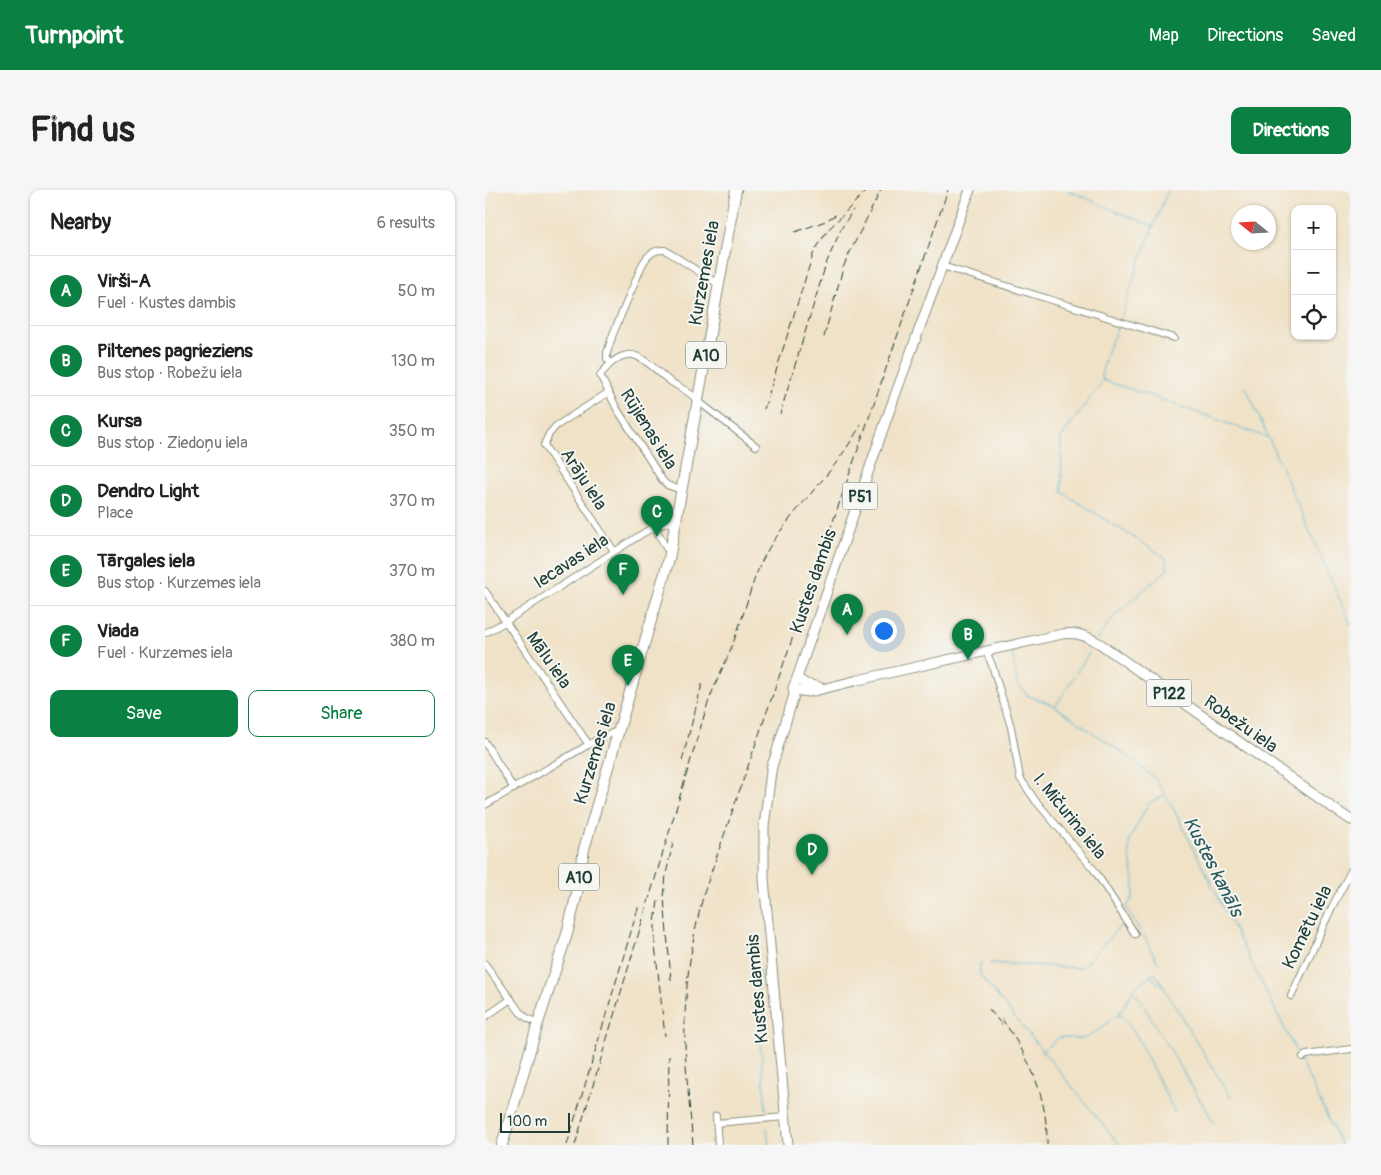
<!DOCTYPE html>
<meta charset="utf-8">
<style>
body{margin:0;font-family:Pangolin,sans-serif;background:#f6f6f6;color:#222}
.controls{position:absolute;right:15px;top:15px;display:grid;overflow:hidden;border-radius:10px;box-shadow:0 1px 4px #0004}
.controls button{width:45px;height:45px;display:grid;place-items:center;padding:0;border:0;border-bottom:1px solid #e0e0e0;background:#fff;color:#222;font:25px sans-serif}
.compass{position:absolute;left:746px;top:15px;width:45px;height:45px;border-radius:50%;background:#fff;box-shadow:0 1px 4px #0004;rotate:288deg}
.scale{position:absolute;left:15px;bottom:12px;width:70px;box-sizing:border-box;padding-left:5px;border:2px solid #1f3d34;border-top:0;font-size:14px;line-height:18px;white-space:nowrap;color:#1f3d34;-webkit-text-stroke:4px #f6f6f2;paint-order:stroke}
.you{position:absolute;left:398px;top:440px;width:18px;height:18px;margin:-12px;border:4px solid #fff;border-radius:50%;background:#1a73e8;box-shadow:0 0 0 8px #1a73e833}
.badge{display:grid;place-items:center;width:32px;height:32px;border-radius:50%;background:#0b8043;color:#fff;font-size:16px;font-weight:700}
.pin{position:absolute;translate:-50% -41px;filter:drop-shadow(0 1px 2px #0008)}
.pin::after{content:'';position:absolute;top:26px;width:18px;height:15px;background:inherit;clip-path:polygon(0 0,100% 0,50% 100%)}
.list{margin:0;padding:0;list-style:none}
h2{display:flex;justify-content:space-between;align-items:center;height:65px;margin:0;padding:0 20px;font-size:21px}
h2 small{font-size:16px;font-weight:400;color:#767676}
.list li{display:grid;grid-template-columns:32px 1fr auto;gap:15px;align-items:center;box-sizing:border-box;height:70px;padding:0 20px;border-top:1px solid #e0e0e0}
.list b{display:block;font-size:19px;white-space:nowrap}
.list p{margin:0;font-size:16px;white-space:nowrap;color:#767676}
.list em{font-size:16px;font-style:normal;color:#767676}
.actions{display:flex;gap:10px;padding:15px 20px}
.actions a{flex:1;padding:11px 0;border:1px solid #0b8043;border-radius:10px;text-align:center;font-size:18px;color:#0b8043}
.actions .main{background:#0b8043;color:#fff}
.icon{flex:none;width:28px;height:28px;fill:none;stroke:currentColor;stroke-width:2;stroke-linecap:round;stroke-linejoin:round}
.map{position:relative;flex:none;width:866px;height:955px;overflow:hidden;border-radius:10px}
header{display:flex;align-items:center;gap:30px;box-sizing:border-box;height:70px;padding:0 25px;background:#0b8043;color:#fff}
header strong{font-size:24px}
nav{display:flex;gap:28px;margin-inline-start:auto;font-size:18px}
.intro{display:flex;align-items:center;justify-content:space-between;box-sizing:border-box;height:120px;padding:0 30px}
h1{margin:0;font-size:35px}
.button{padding:12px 22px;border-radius:10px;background:#0b8043;color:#fff;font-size:18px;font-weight:700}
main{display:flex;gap:30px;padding:0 30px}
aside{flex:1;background:#fff;border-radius:10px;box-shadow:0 1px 4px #0004}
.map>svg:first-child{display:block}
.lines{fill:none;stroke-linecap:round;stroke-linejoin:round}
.stream{stroke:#56b6d5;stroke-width:1}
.minor-casing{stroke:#88907e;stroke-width:8}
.major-casing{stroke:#88907e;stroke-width:11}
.highway-casing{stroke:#88907e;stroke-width:12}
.minor{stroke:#fff;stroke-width:6}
.major{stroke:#fff;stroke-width:9}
.highway{stroke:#fff;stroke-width:10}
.rail{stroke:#1f3d34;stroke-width:1;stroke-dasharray:8 4;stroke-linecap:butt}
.labels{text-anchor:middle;stroke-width:4;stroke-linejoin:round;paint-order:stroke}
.shield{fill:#f6f6f2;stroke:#60746d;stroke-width:1}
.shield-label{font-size:16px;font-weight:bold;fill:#1f3d34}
.street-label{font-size:18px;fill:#1f3d34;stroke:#f6f6f2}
.water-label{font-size:19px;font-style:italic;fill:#2d5b5c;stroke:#f6f6f2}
</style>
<header>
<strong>Turnpoint</strong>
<nav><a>Map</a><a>Directions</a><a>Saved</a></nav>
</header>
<div class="intro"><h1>Find us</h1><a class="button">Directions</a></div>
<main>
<aside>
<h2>Nearby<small>6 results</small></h2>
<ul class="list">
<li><span class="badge">A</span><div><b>Virši-A</b><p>Fuel · Kustes dambis</p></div><em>50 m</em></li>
<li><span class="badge">B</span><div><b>Piltenes pagrieziens</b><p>Bus stop · Robežu iela</p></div><em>130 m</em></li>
<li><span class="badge">C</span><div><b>Kursa</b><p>Bus stop · Ziedoņu iela</p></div><em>350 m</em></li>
<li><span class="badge">D</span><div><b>Dendro Light</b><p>Place</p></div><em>370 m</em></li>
<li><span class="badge">E</span><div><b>Tārgales iela</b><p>Bus stop · Kurzemes iela</p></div><em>370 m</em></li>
<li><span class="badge">F</span><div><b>Viada</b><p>Fuel · Kurzemes iela</p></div><em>380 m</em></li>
</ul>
<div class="actions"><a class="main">Save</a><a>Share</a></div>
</aside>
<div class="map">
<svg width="866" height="955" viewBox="0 0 866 955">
<rect width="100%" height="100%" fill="#f6f6f2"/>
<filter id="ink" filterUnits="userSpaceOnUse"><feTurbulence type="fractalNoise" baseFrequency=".02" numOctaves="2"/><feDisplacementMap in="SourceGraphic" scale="10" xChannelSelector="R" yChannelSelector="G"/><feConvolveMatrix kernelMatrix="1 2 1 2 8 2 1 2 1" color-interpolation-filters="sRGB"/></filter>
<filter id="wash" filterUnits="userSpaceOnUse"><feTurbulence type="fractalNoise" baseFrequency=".0096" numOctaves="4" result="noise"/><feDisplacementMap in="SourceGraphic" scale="20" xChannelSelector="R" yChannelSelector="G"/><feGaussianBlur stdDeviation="1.12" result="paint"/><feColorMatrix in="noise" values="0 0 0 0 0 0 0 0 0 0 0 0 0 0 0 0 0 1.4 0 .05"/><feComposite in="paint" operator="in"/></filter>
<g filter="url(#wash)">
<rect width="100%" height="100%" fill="#f0e2c7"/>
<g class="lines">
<g class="stream">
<path d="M582,0L669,37"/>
<path d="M636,128L653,75L683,0"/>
<path d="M634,134L621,164L616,186L618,190L669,207L781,247"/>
<path d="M761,197L866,435"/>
<path d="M612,449L631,424L683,379L681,368L577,302L576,248L618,190"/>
<path d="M527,462L532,493L543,506L568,515L647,569L672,591L689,620L801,841L856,955"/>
<path d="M570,517L604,463"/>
<path d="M497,773H495V785L635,955"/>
<path d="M505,773L596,778L638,733"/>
<path d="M673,773L660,748L641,718L648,707L649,701V690L644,661V650L664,613L680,605"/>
<path d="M274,777L273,824L281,920"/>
<path d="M666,785L673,794"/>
<path d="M647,801L653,806L729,933"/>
<path d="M633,825L638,827L651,845L690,923"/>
<path d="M557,861L575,847L596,849L603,847L612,841L633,825L651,796L670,783L746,908"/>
<path d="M282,938L284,955"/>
</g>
</g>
</g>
<g filter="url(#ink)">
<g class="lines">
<defs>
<g id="minor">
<path d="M457,76L689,148"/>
<path d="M126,173L122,169V163L128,144L158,73C164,64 169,59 180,60L233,94"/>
<path d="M124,202L71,236L64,244L59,255L129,361"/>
<path d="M196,300L182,295L178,291L132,219L115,185C122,177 131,166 143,165C155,163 172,181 182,189C193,198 203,199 213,211L271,256"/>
<path d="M170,337L181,358L185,361"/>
<path d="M0,401L104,555"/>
<path d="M0,443L20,432L160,342L170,337L191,330"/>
<path d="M501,461L507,475L526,537L535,588L550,610L610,681L650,744"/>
<path d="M0,552L29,599"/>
<path d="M0,615L108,552L134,540"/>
<path d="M0,774L35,822L42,828L53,833"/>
<path d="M806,806L847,717L866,681"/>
<path d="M0,827L26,809"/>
<path d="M818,867L821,865L866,859"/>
<path d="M231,926L233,955"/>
<path d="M231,933L300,927"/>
</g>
<g id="major">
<path d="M312,488L321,494L334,497"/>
<path d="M308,498L316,501L325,502L373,490L577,444C592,442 601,446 614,453L848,618L866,630"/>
<path d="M287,574L279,636V689L303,955"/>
<path d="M286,580L309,505L308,498L312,488L404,222L485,0"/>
</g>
<path id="highway" d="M17,955L53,833L82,744L92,703L99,659L184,369L251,0"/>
</defs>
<use href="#minor" class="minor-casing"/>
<use href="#major" class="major-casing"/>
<use href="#highway" class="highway-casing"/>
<use href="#minor" class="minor"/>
<use href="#major" class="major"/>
<use href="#highway" class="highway"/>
<g class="rail">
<path d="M310,42L338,32L354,23"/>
<path d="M339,147L358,78L364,64L396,0"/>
<path d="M279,219L324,77L329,62L343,40L382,0"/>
<path d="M295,224L341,74L356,39L368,20"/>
<path d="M197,571L217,494"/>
<path d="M173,711L170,733V755L180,846"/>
<path d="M186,790L179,708L181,684L188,653"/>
<path d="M504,819L517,835"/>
<path d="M516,828C544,866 563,907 562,955"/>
<path d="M82,955L154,715"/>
<path d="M90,955L222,516C230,492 243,469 251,445C263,414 268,382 287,353C306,325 330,300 351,273C360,261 368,248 376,235"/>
<path d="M183,955L184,866"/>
<path d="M208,955C204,907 197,857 201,809C203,773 210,738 219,703L463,0"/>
</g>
</g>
</g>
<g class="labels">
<g class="shield">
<rect x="201" y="151.5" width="40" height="27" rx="4"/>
<rect x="357.5" y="292.5" width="35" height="27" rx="4"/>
<rect x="661.5" y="489.5" width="45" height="27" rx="4"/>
<rect x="74" y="673.5" width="40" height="27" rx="4"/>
</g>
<g class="shield-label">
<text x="221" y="171">A10</text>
<text x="375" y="312">P51</text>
<text x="684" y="509">P122</text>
<text x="94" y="693">A10</text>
</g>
<g class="street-label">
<text transform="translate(219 83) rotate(-80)" y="6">Kurzemes iela</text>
<text transform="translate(164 239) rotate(58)" y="6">Rūjienas iela</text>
<text transform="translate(99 289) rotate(57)" y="6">Arāju iela</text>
<text transform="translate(86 371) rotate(-33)" y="6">Iecavas iela</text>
<text transform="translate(328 391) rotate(-71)" y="6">Kustes dambis</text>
<text transform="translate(64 470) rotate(55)" y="6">Mālu iela</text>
<text transform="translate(756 534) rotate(35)" y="6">Robežu iela</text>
<text transform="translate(110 563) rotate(-73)" y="6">Kurzemes iela</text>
<text transform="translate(585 626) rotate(51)" y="6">I. Mičurina iela</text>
<text transform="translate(822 737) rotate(-64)" y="6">Komētu iela</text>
<text transform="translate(272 799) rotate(-95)" y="6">Kustes dambis</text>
</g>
<g class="water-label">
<text transform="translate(729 676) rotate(63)" y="7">Kustes kanāls</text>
</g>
</g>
</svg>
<div class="controls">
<button>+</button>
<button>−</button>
<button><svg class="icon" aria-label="locate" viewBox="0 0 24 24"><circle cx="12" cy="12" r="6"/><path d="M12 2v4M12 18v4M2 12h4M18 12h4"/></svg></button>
</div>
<svg class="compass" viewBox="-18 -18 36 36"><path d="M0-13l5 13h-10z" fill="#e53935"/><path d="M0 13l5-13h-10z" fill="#767676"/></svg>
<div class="scale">100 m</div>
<div class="you"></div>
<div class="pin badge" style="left:362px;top:445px">A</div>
<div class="pin badge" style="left:483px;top:470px">B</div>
<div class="pin badge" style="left:172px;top:347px">C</div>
<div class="pin badge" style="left:327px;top:685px">D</div>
<div class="pin badge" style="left:143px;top:496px">E</div>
<div class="pin badge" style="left:138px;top:405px">F</div>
</div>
</main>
